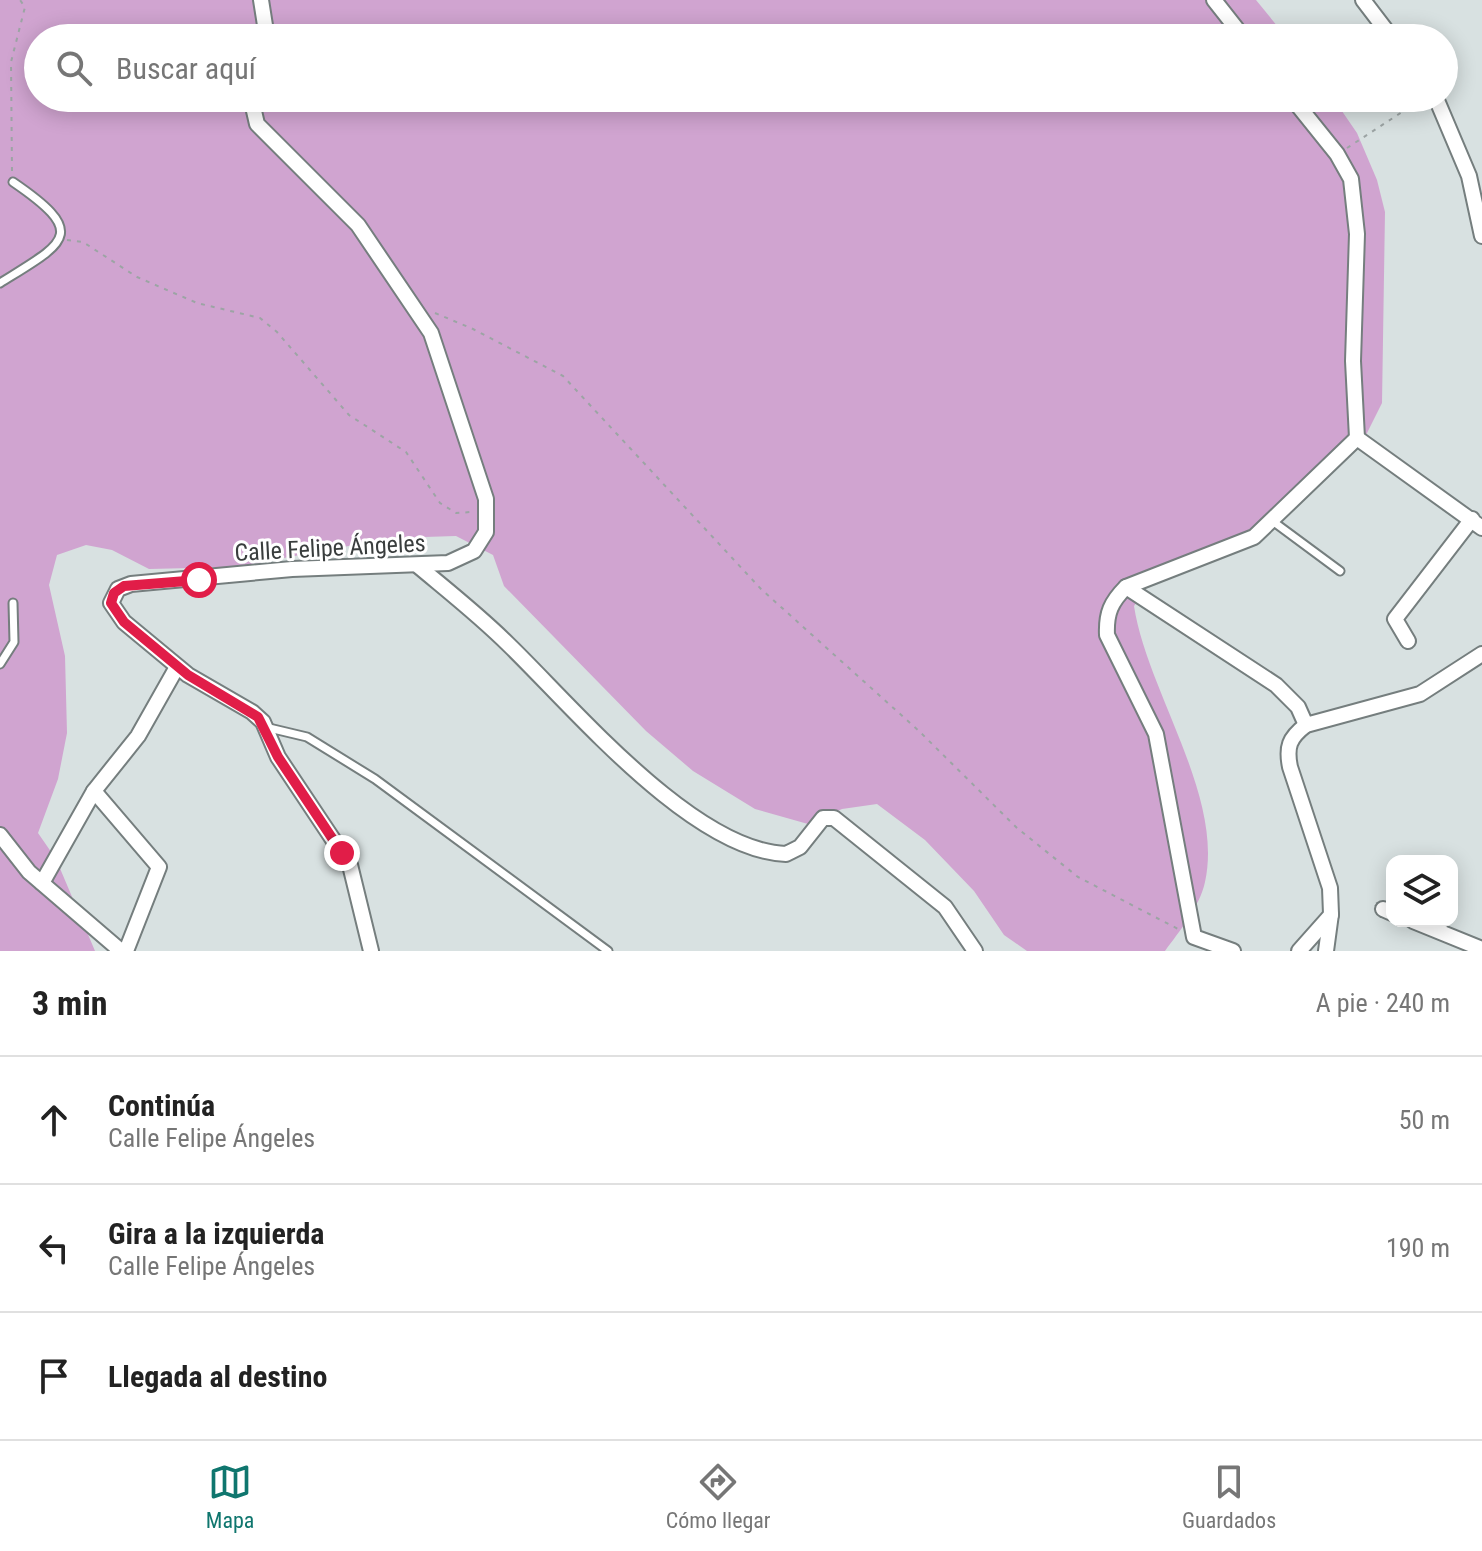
<!DOCTYPE html>
<html lang="es">
<meta charset="utf-8">
<style>
body{margin:0;font-family:"Roboto Condensed",sans-serif;background:#f6f6f6;color:#222}
.controls{position:absolute;right:24px;bottom:24px;display:grid;overflow:hidden;border-radius:16px;box-shadow:0 4px 20px #0003}
.controls button{width:72px;height:72px;display:grid;place-items:center;padding:0;border:0;border-bottom:2px solid #e0e0e0;background:#fff;color:#222;font:40px sans-serif}
.stop{position:absolute;width:24px;height:24px;margin:-18px;border:6px solid #e11d48;border-radius:50%;background:#fff}
.stop.end{background:#e11d48;border-color:#fff;box-shadow:0 2px 8px #0008}
.list{margin:0;padding:0;list-style:none}
h2{display:flex;justify-content:space-between;align-items:center;height:104px;margin:0;padding:0 32px;font-size:34px}
h2 small{font-size:26px;font-weight:400;color:#767676}
.list li{display:grid;grid-template-columns:52px 1fr auto;gap:24px;align-items:center;box-sizing:border-box;height:128px;padding:0 32px;border-top:2px solid #e0e0e0}
.list b{display:block;font-size:30px;white-space:nowrap}
.list p{margin:0;font-size:26px;white-space:nowrap;color:#767676}
.list em{font-size:26px;font-style:normal;color:#767676}
.icon{flex:none;width:44px;height:44px;fill:none;stroke:currentColor;stroke-width:2;stroke-linecap:round;stroke-linejoin:round}
.map{position:relative;flex:none;width:1482px;height:951px;overflow:hidden}
.search{position:absolute;background:#fff;box-shadow:0 4px 20px #0003;left:24px;right:24px;top:24px;height:88px;display:flex;align-items:center;gap:20px;box-sizing:border-box;padding:0 28px;border-radius:44px;color:#767676;font-size:30px}
.sheet{height:488px;background:#fff}
nav{display:flex;justify-content:space-around;align-items:center;box-sizing:border-box;height:112px;border-top:2px solid #e0e0e0;background:#fff;font-size:22px;color:#767676}
nav a{display:grid;justify-items:center;gap:4px}
nav .on{color:#0f766e}
.map>svg:first-child{display:block}
.green{fill:#d0a4d0}
.lines{fill:none;stroke-linecap:round;stroke-linejoin:round}
.lane-casing{stroke:#757e7e;stroke-width:11}
.street-casing{stroke:#757e7e;stroke-width:18}
.path{stroke:#9ca4a4;stroke-width:2;stroke-dasharray:4 6;stroke-linecap:butt}
.lane{stroke:#fff;stroke-width:7}
.street{stroke:#fff;stroke-width:14}
.route{stroke:#e11d48;stroke-width:10}
.labels{text-anchor:middle;stroke-width:6;stroke-linejoin:round;paint-order:stroke}
.street-label{font-size:24px;fill:#393d3d;stroke:#fff}
</style>
<div class="map">
<svg width="1482" height="951" viewBox="0 0 1482 951">
<rect width="100%" height="100%" fill="#d8e1e1"/>
<path class="green" d="M0,0H1256L1287,38H38V98H1333L1357,133L1377,180L1385,212L1382,403L1366,435L1273,524L1150,583L1134,606C1147,691 1224,796 1205,882C1200,906 1179,932 1165,951H1027L1004,935L974,891L925,840L877,804L842,809L808,824L755,809L693,771L646,731L504,586L493,555L456,536L392,538L235,567L149,569L112,550L86,545L57,555L49,585L65,656L67,733L58,779L38,833L56,859L95,951H0Z"/>
<g class="lines">
<defs>
<g id="lane">
<path d="M0,283C66,242 89,234 13,182"/>
<path d="M1271,520L1340,571"/>
<path d="M0,664L14,642L13,603"/>
<path d="M265,727L307,737L375,779L608,951"/>
</g>
<g id="street">
<path d="M261,0L267,38"/>
<path d="M1214,0L1244,38"/>
<path d="M1363,0L1392,38"/>
<path d="M251,98L257,124L358,225L431,333L486,499V532L474,551L448,563L292,569L131,584L118,589L111,603L124,622L188,675L252,712L263,722L278,757L350,865L371,951"/>
<path d="M1292,98L1337,154L1351,179L1357,234L1353,361L1357,438"/>
<path d="M1436,98L1469,176L1482,236"/>
<path d="M1357,438L1482,528"/>
<path d="M417,565C448,591 480,616 509,645C573,707 693,851 786,854L800,847L823,818H834L945,907L975,951"/>
<path d="M1126,587L1276,685L1298,707L1306,725"/>
<path d="M1408,641L1395,619L1472,519"/>
<path d="M94,791L159,867L126,951"/>
<path d="M0,835L29,872L121,951"/>
<path d="M42,883L94,791L138,736L177,667"/>
<path d="M1383,909L1392,913"/>
<path d="M1413,921L1482,949"/>
<path d="M1233,951L1194,937L1156,734L1107,635C1106,613 1111,602 1126,587L1254,537L1357,438"/>
<path d="M1299,951L1331,915"/>
<path d="M1326,951L1331,914L1330,888L1290,767C1286,747 1289,738 1306,725L1420,694L1482,654"/>
</g>
</defs>
<use href="#lane" class="lane-casing"/>
<use href="#street" class="street-casing"/>
<g class="path">
<path d="M1347,148L1422,99"/>
<path d="M12,171L11,62L25,7L20,0"/>
<path d="M67,240L83,242L137,277L197,303L260,318L277,332L349,415L406,452L440,503L456,513L471,512"/>
<path d="M435,313L473,329L563,376L761,589L919,731L1017,828L1078,877L1180,930"/>
</g>
<use href="#lane" class="lane"/>
<use href="#street" class="street"/>
</g>
<g class="lines">
<path class="route" d="M199,580L124,586L114,593L111,603L124,622L188,675L258,717L278,757L342,853"/>
</g>
<g class="labels">
<g class="street-label">
<text transform="translate(330 548) rotate(-3)" y="8">Calle Felipe Ángeles</text>
</g>
</g>
</svg>
<div class="controls">
<button><svg class="icon" aria-label="layers" viewBox="0 0 24 24"><path d="M12 4l9 5-9 5-9-5zM3 14l9 5 9-5"/></svg></button>
</div>
<div class="stop" style="left:199px;top:580px"></div>
<div class="stop end" style="left:342px;top:853px"></div>
<div class="search"><svg class="icon" aria-label="search" viewBox="0 0 24 24"><circle cx="10" cy="10" r="6"/><path d="M15 15l6 6"/></svg>Buscar aquí</div>
</div>
<section class="sheet">
<h2>3 min<small>A pie · 240 m</small></h2>
<ul class="list">
<li><svg class="icon" aria-label="ahead" viewBox="0 0 24 24"><path d="M12 20V5M6 11l6-6 6 6"/></svg><div><b>Continúa</b><p>Calle Felipe Ángeles</p></div><em>50 m</em></li>
<li><svg class="icon" aria-label="left" viewBox="0 0 24 24"><path d="M17 20v-9H6M10 6l-5 5 5 5"/></svg><div><b>Gira a la izquierda</b><p>Calle Felipe Ángeles</p></div><em>190 m</em></li>
<li><svg class="icon" aria-label="arrive" viewBox="0 0 24 24"><path d="M6 21V4h12l-3 4 3 4H6"/></svg><div><b>Llegada al destino</b></div></li>
</ul>
</section>
<nav>
<a class="on"><svg class="icon" aria-label="map" viewBox="0 0 24 24"><path d="M3 6l6-2 6 2 6-2v14l-6 2-6-2-6 2zM9 4v14M15 6v14"/></svg>Mapa</a>
<a><svg class="icon" aria-label="directions" viewBox="0 0 24 24"><path d="M12 3l9 9-9 9-9-9zM9 14v-3h6M13 9l2 2-2 2"/></svg>Cómo llegar</a>
<a><svg class="icon" aria-label="saved" viewBox="0 0 24 24"><path d="M7 4h10v16l-5-4-5 4z"/></svg>Guardados</a>
</nav>
